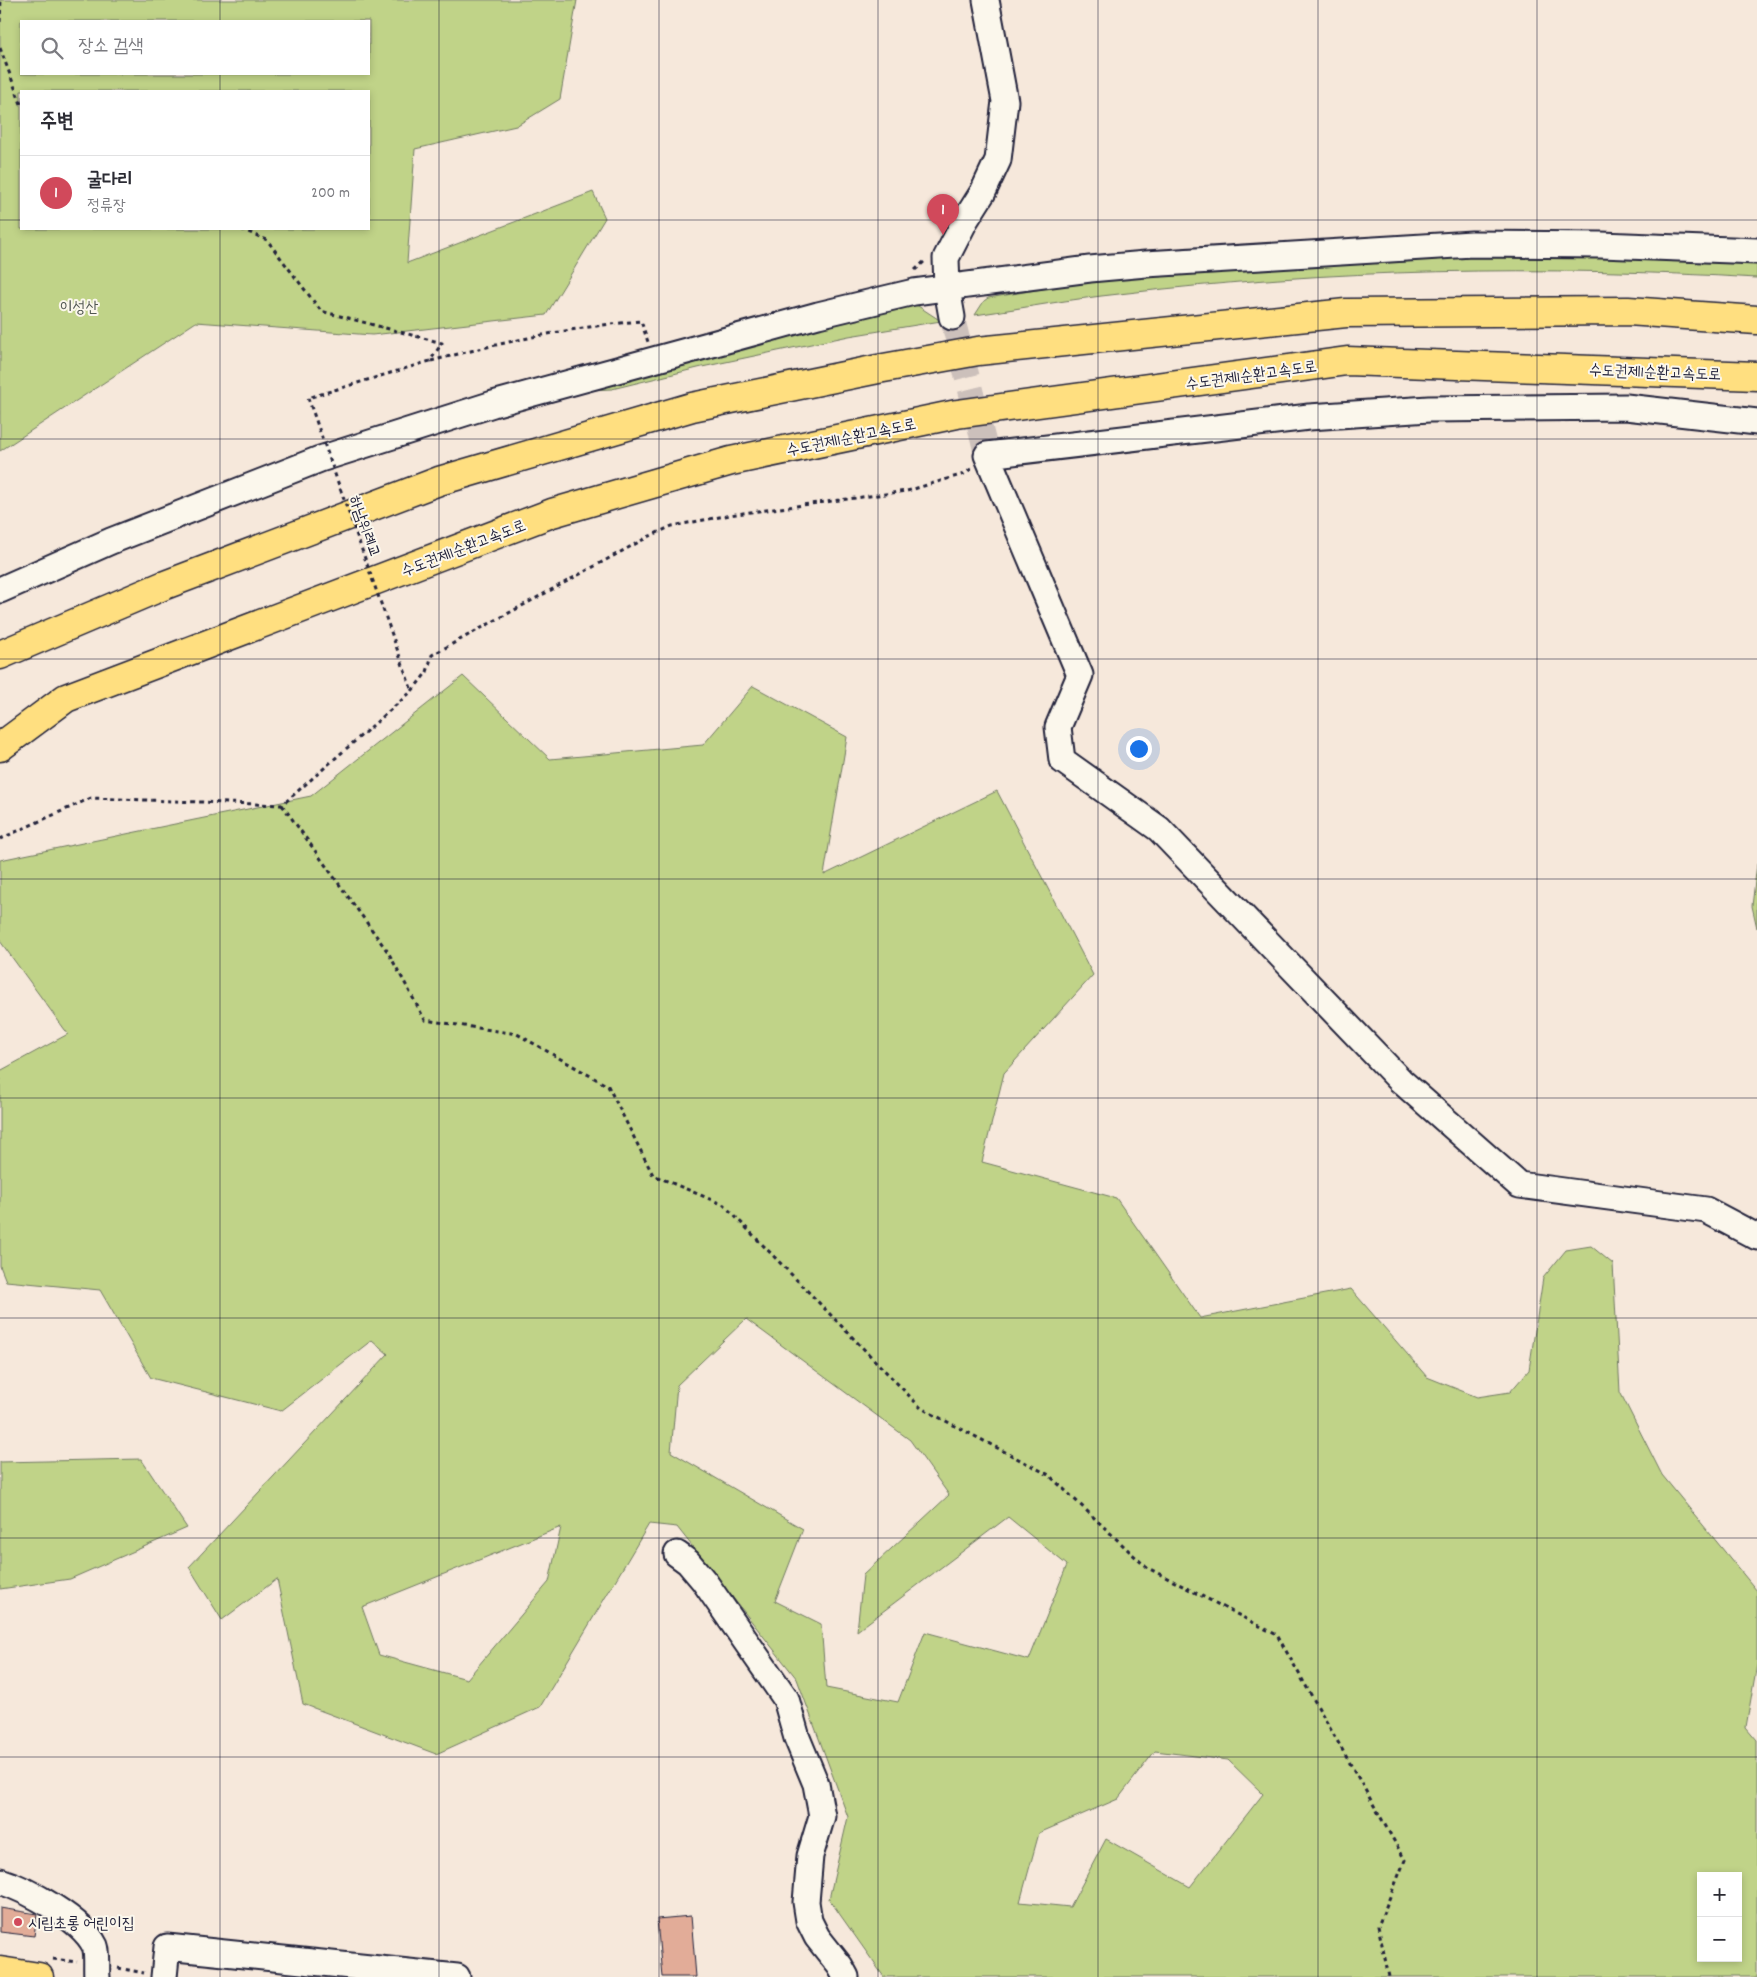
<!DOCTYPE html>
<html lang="ko">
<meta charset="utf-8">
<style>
body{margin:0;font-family:Dekko,"Poor Story",sans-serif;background:#f7f7f7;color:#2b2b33}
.controls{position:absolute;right:15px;bottom:15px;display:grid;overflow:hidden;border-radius:0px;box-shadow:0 2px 8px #0003}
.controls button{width:45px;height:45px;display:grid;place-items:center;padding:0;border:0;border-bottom:1px solid #e1e1e2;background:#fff;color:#2b2b33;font:25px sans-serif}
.you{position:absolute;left:1138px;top:748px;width:18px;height:18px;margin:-12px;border:4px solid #fff;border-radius:50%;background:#1a73e8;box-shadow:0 0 0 8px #1a73e833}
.badge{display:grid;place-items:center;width:32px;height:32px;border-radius:50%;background:#d1495b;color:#fff;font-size:16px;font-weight:700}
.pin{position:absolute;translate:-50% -41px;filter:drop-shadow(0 1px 2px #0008)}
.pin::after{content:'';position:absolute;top:26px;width:18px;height:15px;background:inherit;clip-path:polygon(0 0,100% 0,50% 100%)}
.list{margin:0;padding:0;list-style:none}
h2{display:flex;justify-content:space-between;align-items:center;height:65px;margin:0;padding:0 20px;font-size:21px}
h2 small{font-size:16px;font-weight:400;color:#7c7c81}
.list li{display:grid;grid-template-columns:32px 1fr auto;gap:15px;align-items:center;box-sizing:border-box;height:75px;padding:0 20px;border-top:1px solid #e1e1e2}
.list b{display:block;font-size:19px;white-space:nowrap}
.list p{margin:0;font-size:16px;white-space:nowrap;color:#7c7c81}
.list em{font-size:16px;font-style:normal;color:#7c7c81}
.icon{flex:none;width:28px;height:28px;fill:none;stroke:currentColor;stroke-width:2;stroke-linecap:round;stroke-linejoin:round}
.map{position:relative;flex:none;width:1757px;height:1977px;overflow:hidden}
.search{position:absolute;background:#fff;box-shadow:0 2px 8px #0003;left:20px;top:20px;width:350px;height:55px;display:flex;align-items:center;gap:12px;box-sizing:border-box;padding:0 18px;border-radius:0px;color:#7c7c81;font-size:19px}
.panel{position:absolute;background:#fff;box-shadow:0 2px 8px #0003;left:20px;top:90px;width:350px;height:140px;border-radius:0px}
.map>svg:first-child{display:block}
.green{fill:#c0d388;stroke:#717a62;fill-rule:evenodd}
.building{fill:#e2ac98;stroke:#22223b}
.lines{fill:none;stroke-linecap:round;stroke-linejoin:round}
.minor-tunnel{stroke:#ccc0bb;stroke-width:25;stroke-dasharray:25 12;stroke-linecap:butt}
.minor-casing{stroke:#22223b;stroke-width:29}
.major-casing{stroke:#22223b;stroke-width:31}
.highway-casing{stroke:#22223b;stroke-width:31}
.path{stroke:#22223b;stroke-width:3;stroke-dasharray:4 4;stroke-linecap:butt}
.minor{stroke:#fbf7ec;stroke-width:25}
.major{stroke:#ffdf80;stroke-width:28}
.highway{stroke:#ffdf80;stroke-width:28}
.path-bridge{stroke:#22223b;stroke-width:3;stroke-dasharray:4 4;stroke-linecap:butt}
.grid{fill:none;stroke:#22223b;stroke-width:1;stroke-opacity:0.55}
.poi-dot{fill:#d1495b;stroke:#fbf7ec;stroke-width:2}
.labels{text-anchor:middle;stroke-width:4;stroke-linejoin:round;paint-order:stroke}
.park-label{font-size:16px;fill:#515752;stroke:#fbf7ec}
.street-label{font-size:16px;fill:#22223b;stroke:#fbf7ec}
.poi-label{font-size:16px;fill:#22223b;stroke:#fbf7ec;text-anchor:start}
</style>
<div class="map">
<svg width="1757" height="1977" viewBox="0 0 1757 1977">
<rect width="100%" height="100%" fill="#f6e8db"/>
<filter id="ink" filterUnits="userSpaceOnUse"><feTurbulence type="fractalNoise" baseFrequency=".02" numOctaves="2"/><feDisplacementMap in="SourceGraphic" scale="10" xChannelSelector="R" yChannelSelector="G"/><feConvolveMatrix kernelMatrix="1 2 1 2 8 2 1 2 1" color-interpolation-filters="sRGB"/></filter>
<g filter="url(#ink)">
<g class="green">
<path d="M0,0H577L560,99L516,126L415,149L407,263L593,192L605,218L546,315L372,335L196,322L0,451ZM369,21V74H21V21ZM369,91V229H21V91Z"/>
<path d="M1487,255H1550L1757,261V278C1545,265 1330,269 1119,294C1071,299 1023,308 975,315L984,301L988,298L1114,277Z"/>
<path d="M915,304L941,321L849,336L702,367L612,389L591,390L886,308Z"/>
<path d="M463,676L550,759L703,745L753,686L847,737L824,875L997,791L1093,975L1004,1073L982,1162L1116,1198L1200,1318L1351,1289L1427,1377L1477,1397L1510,1392L1529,1370L1543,1278L1566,1250L1591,1246L1613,1264L1620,1392L1662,1475L1757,1591V1664L1746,1727L1757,1740V1977H884L829,1899L848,1817L797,1679L677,1527L649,1524L540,1707L436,1754L303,1704L277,1579L222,1620L189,1567L388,1354L372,1340L281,1411L151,1378L100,1290L6,1281L0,1266V1071L68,1034L0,941V860L311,796ZM746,1319L910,1440L949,1495L863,1575L857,1631L1008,1517L1067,1565L1029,1660L925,1632L898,1702L826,1688L821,1624L775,1601L803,1529L671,1452L677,1385ZM561,1527L549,1582L467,1679L379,1655L362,1607ZM1155,1751L1228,1760L1263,1794L1190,1887L1106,1839L1070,1907L1020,1902L1039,1833L1118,1799ZM1701,1876H1738V1958H1701Z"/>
<path d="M1757,864V928L1752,906Z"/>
<path d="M141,1459L187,1528L70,1579L0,1589V1462Z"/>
</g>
<g class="building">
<path d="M0,1908L37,1914L34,1936L0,1932Z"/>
<path d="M691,1916L696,1977H662L657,1919Z"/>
</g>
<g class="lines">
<path class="minor-tunnel" d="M952,317L987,455"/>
<defs>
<g id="minor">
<path d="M952,317L947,289L946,258L966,219L983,192L998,160L1005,101L986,0"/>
<path d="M1757,422L1626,407L1429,409L1309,417L987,455L1080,675L1058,727L1062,760L1159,829L1400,1080L1519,1185L1706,1210L1757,1237"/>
<path d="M0,590L111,541L320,459L493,404L818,315L914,292L1090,269L1146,264L1472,244L1601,245L1757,251"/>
<path d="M677,1554L688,1562L704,1581L786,1699L797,1738L816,1784L822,1816L810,1856L806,1902L809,1921L817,1937L840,1966L846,1977"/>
<path d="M0,1881C28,1890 82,1919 95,1946C98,1954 96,1968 97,1977"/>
<path d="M164,1977L167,1947L457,1977"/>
</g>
<path id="major" d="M0,1971L39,1977"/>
<g id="highway">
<path d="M0,655L165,585L439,481L692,407L878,369L978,351L1346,313L1628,311L1757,320"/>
<path d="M0,747L66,698L552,513L731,461L957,414L1347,361L1757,376"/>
</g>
</defs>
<use href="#minor" class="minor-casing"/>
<use href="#major" class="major-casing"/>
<use href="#highway" class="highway-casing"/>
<g class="path">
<path d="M0,22L1,0"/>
<path d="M0,48L21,104"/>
<path d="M241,229L267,240L321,311L442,343L430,361L308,398"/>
<path d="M915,270L925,261"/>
<path d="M431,361C500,343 570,327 641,321L648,342"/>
<path d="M282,805L388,952L425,1020L517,1034L608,1086L653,1175L724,1205L921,1408L1049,1475L1146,1567L1277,1635L1405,1860L1378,1926L1389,1977"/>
<path d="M0,839L91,798L282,805L412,691L427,672L432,655L648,537L672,526L736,514L907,491L964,474L971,469"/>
<path d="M53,1959L77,1962"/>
<path d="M118,1968L144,1973"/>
</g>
<use href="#minor" class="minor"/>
<use href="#major" class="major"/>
<use href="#highway" class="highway"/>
<path class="path-bridge" d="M308,398L412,691"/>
</g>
</g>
<path class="grid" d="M220,0V21M439,0V1977M659,0V1977M878,0V1977M1098,0V1977M1318,0V1977M1537,0V1977M220,74V91M0,220H21M369,220H1757M220,229V1977M0,439H1757M0,659H1757M0,879H1757M0,1098H1757M0,1318H1757M0,1538H1757M0,1757H1757"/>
<circle class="poi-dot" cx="18" cy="1922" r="5"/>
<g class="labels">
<g class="park-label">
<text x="79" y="312">이성산</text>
</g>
<g class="street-label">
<text transform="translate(1655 371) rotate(2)" y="6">수도권제1순환고속도로</text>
<text transform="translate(1251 374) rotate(-8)" y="6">수도권제1순환고속도로</text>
<text transform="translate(851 436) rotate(-12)" y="6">수도권제1순환고속도로</text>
<text transform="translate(366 526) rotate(70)" y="6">하남위례교</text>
<text transform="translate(463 547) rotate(-21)" y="6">수도권제1순환고속도로</text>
</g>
<g class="poi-label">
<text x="28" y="1928">시립초롱 어린이집</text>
</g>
</g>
</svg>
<div class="controls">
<button>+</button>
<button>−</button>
</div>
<div class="you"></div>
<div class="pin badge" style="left:943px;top:235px">1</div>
<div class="search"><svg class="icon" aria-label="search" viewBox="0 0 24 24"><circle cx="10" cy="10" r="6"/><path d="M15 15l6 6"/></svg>장소 검색</div>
<section class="panel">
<h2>주변<small></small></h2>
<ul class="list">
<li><span class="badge">1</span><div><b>굴다리</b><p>정류장</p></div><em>200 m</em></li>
</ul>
</section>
</div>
